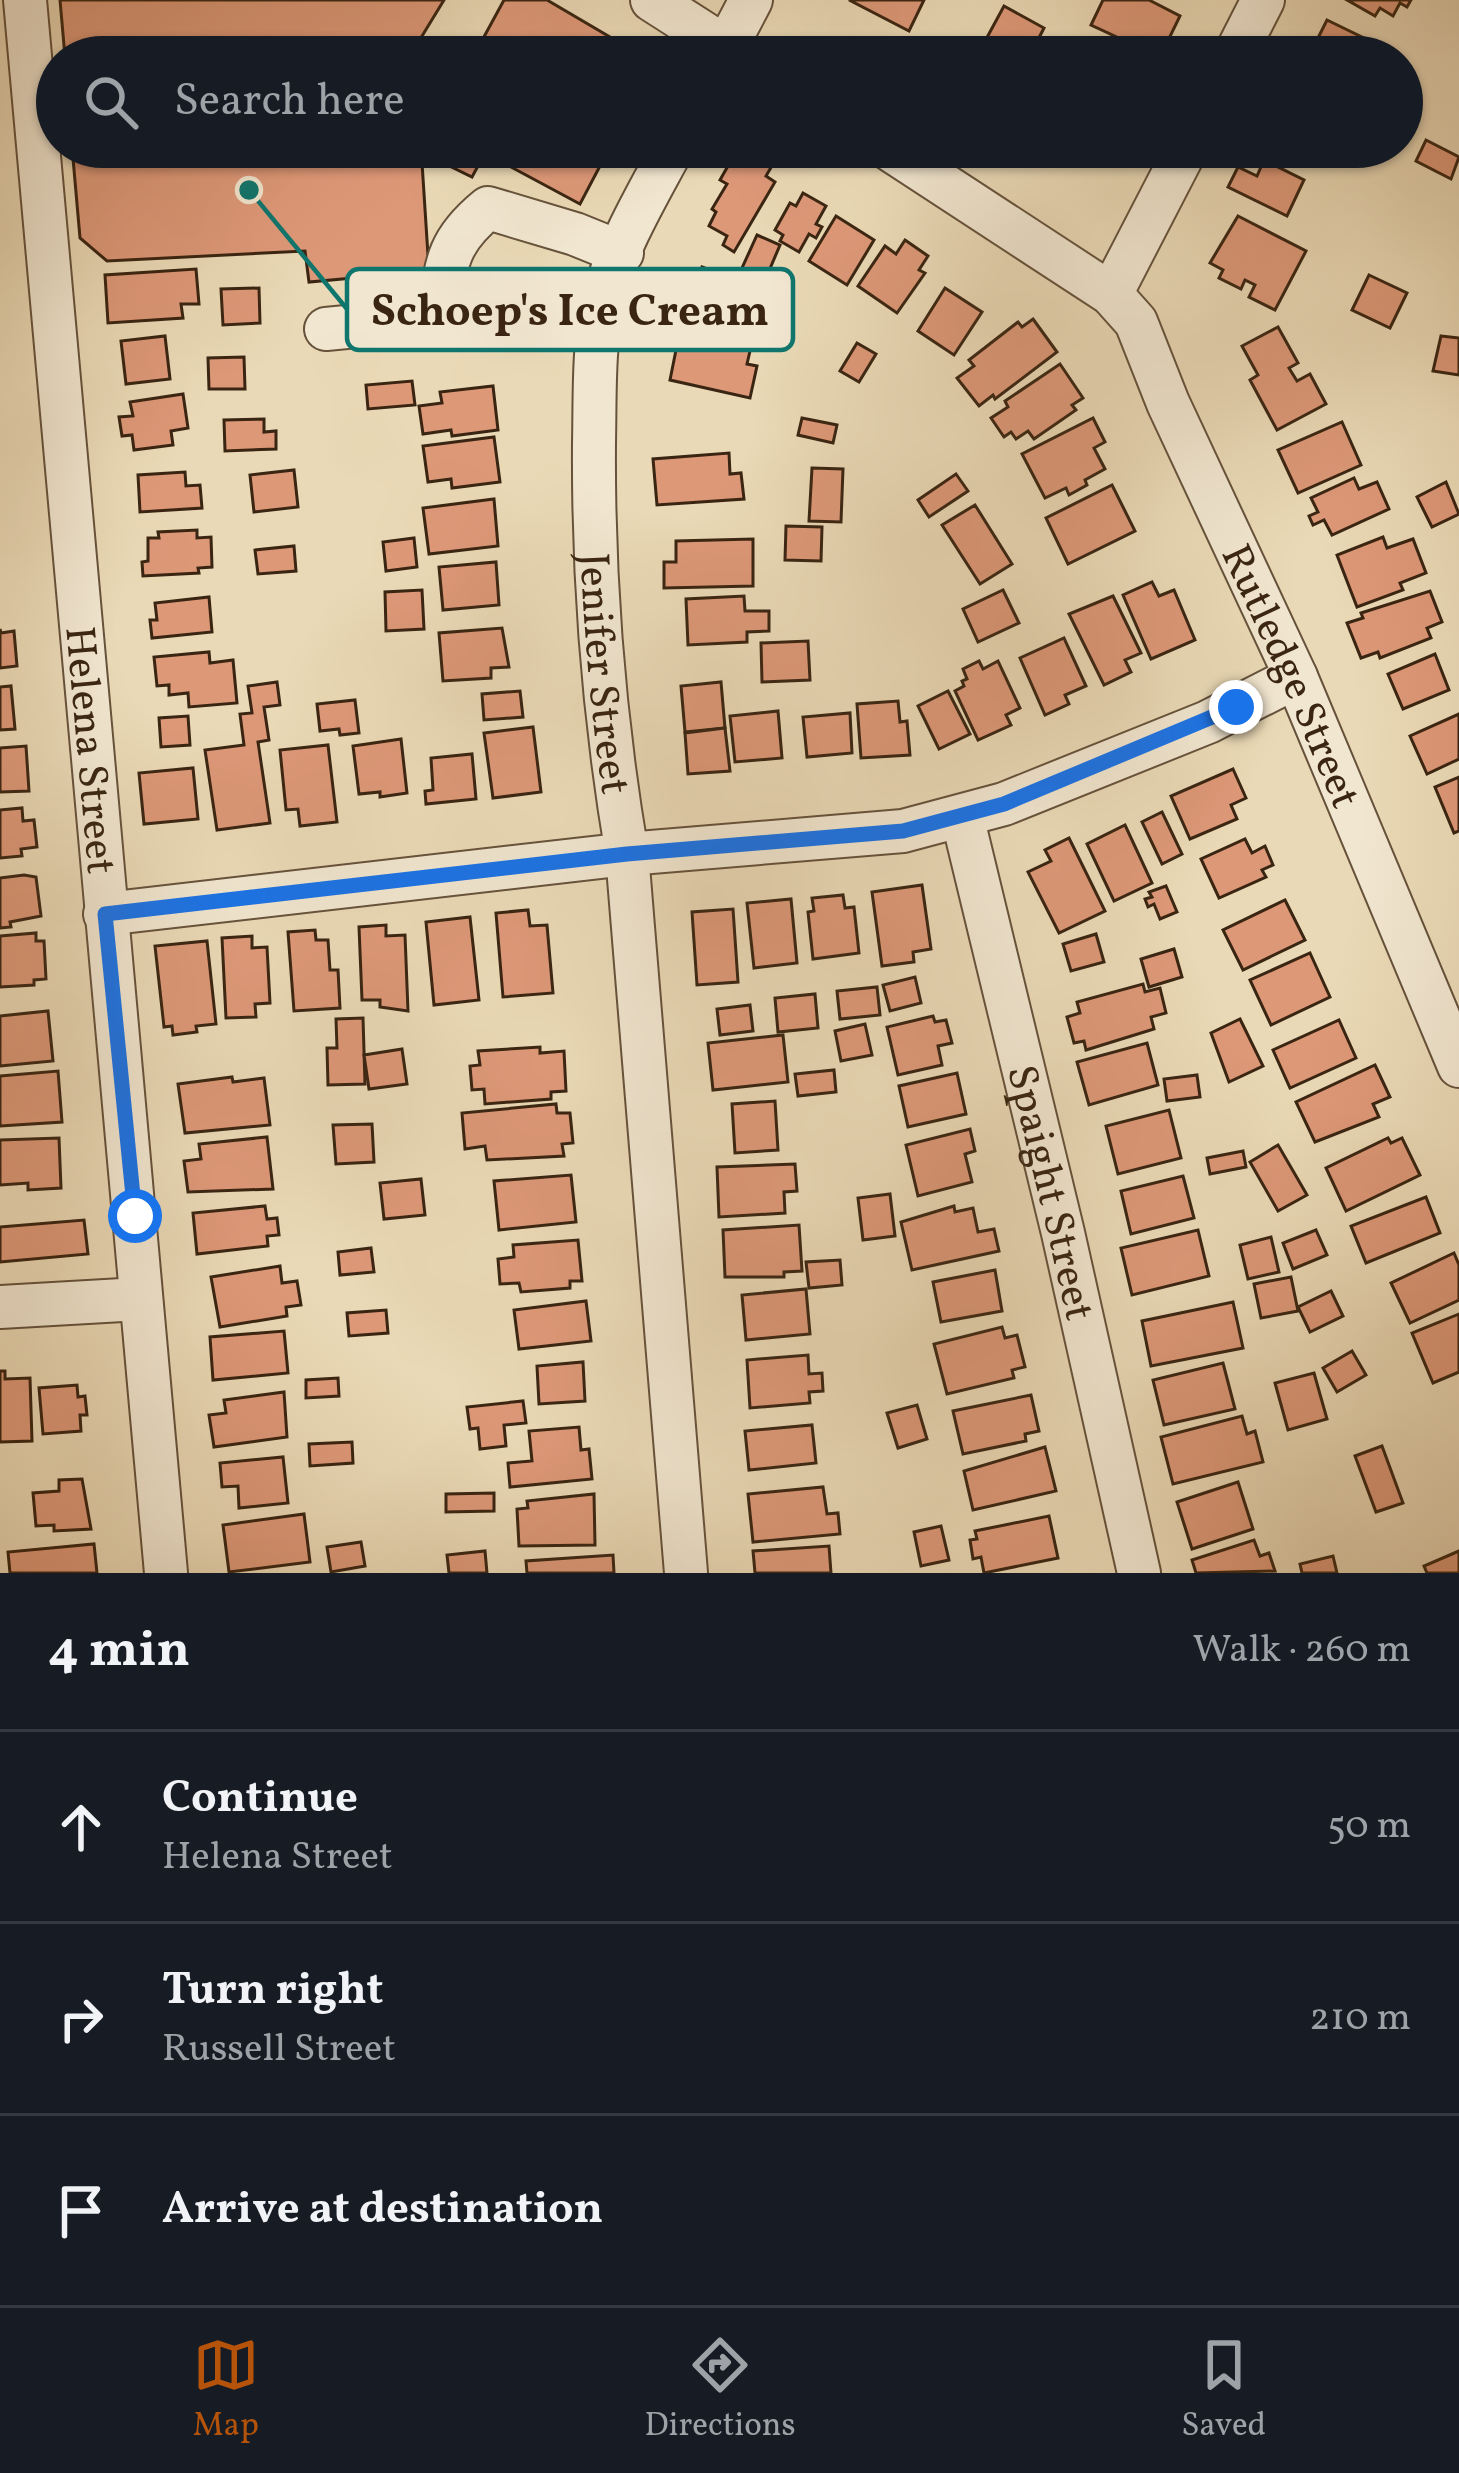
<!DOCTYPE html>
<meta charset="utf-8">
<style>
body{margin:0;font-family:Vollkorn,serif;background:#242831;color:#f1f3f6}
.stop{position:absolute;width:36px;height:36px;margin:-27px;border:9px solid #1a73e8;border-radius:50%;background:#fff}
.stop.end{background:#1a73e8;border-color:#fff;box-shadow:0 3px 12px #0008}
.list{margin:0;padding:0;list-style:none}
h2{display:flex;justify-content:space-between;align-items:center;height:156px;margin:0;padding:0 48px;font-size:51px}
h2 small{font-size:39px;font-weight:400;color:#9ea1a6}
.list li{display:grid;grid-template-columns:78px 1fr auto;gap:36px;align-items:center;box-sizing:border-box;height:192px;padding:0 48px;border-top:3px solid #363941}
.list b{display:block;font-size:45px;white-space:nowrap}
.list p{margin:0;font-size:39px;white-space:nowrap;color:#9ea1a6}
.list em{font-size:39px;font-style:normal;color:#9ea1a6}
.icon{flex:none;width:66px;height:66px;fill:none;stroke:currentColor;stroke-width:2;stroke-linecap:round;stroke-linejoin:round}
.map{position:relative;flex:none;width:1459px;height:1573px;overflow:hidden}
.search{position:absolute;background:#171b24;box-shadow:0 3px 9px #0004;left:36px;right:36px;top:36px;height:132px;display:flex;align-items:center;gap:30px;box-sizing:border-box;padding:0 42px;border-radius:66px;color:#9ea1a6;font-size:45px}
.sheet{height:732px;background:#171b24}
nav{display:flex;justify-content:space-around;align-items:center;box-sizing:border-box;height:168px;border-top:3px solid #363941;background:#171b24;font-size:33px;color:#9ea1a6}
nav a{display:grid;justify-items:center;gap:6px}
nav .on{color:#b45309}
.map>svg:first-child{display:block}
.building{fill:#dd9878;stroke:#3a2512;stroke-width:3}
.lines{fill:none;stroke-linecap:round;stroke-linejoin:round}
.minor-casing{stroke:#66523b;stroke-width:46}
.minor{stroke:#f1e6d0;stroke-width:42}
.route{stroke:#1a73e8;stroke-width:15}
.labels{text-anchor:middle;stroke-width:9;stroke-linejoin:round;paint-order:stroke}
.street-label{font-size:42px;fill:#3a2512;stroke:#f1e6d0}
.leader{fill:none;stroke:#0f766e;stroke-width:4.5}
.callout-dot{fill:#0f766e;stroke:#f1e6d0;stroke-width:4.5}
.callout{fill:#f1e6d0;stroke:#0f766e;stroke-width:4.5}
.callout-label{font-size:45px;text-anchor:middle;font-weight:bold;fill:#3a2512}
</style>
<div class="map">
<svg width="1459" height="1573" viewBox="0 0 1459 1573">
<rect width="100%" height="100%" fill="#ead9b6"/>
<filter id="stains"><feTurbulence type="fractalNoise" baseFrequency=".00167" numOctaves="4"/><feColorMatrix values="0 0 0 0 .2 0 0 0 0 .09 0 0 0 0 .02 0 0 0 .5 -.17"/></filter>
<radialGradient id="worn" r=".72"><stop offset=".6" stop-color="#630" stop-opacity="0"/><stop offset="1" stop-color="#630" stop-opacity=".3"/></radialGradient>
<g class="building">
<path d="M60,0H444L419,41L443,57H65Z"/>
<path d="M504,0H547L644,57H473Z"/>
<path d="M849,0H924L909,31Z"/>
<path d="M1103,0H1149L1180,16L1160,57L1091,25Z"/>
<path d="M1347,0H1411L1407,7L1400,3L1393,16L1380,8L1375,16Z"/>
<path d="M1004,6L1044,28L1029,57H1010L984,43Z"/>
<path d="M1327,20L1370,41L1362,57L1310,54Z"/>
<path d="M1426,140L1459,157L1451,179L1416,161Z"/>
<path d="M72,147H421L429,271L309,282L305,251L107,261L80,238Z"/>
<path d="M421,147H610L580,204L485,153L472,177L419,151Z"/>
<path d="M752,152L773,164L766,176L775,182L734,252L723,245L727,236L709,226L716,212L712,209L727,184L720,180L733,157L745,164Z"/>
<path d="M1264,160L1304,180L1287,216L1228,187L1238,167L1257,176Z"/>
<path d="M803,193L826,206L816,224L822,227L816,238L809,234L799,252L780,241L783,235L775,230L790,203L796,206Z"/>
<path d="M836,216L874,240L847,285L809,261Z"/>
<path d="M1238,216L1306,251L1275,310L1249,297L1255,285L1245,280L1241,289L1219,278L1223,270L1210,263Z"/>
<path d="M757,235L780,245L766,278L742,268Z"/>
<path d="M905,240L928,256L919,270L925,273L897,313L858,286L885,246L896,254Z"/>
<path d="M702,267L773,294L756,340L676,307L690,270L700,273Z"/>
<path d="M196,269L199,304H181L183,318L108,323L105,275Z"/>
<path d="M1369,275L1407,293L1390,328L1352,310Z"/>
<path d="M259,288L260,323L223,325L221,289Z"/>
<path d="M945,288L982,312L954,355L918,331Z"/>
<path d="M1033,319L1057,352L995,399L993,395L979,406L957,378L974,366L969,360L1018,322L1022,327Z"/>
<path d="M1278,327L1298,363L1289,368L1297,381L1310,374L1326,404L1277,430L1250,380L1258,375L1242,346Z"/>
<path d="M679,335L750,351L747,364L757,366L750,398L670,380Z"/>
<path d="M165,336L170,379L126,384L121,341Z"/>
<path d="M1441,336L1459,338V375L1433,371Z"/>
<path d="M857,343L876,354L859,382L840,371Z"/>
<path d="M244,357L245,389H209L208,358Z"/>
<path d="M1060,364L1083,398L1072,405L1076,410L1034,439L1028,431L1016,439L1011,432L1004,437L991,418L1008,407L1005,401Z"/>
<path d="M412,381L415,405L368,409L366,385Z"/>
<path d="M493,386L498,430L452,436L451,430L423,434L419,406L442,403L440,392Z"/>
<path d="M183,394L188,428L171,431L173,445L134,450L132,435L122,436L119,417L133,416L130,402Z"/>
<path d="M802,418L837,425L833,443L798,435Z"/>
<path d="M1093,418L1105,442L1094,448L1105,469L1085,480L1087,485L1069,495L1066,488L1045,498L1022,454Z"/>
<path d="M264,419V432L276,431V449L225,451L224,420Z"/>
<path d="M1342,422L1361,465L1298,493L1278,450Z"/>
<path d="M494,437L500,482L452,488L451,479L428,482L423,446Z"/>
<path d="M729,453L730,474L741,473L744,499L657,505L653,459Z"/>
<path d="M812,468L843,469L841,522L809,521Z"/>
<path d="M294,470L298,507L254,512L250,475Z"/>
<path d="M185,472L186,486L200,485L202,508L140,512L138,475Z"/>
<path d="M956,474L968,491L929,517L918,500Z"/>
<path d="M1354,478L1359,489L1377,482L1389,509L1332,535L1324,520L1313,525L1309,516L1318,512L1311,498Z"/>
<path d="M1446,482L1459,514L1432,527L1417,497Z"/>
<path d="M1112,485L1135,531L1068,564L1046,518Z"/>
<path d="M494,499L498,546L429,554L423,508Z"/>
<path d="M975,505L1012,564L980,584L942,525Z"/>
<path d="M786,526L822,527L821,561L785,560Z"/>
<path d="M197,530V538L211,537L212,567L198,568L199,573L143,576L142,562L148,561V538H159L158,532Z"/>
<path d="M1383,537L1387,548L1413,539L1426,573L1400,583L1403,590L1357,607L1337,555Z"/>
<path d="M414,538L417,567L386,571L383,542Z"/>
<path d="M753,539V586L664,588V562H676V541Z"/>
<path d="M294,546L296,571L258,574L255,550Z"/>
<path d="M496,562L499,605L443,610L439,567Z"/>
<path d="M1152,582L1159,596L1174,590L1195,640L1151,659L1123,595Z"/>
<path d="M422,590L424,629L386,631L385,592Z"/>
<path d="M1003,590L1019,623L978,642L963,609Z"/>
<path d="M1430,591L1442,622L1427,628L1431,638L1380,658L1378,652L1361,658L1347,623L1363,618L1361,613Z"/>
<path d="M744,596L745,611H769V631L747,632V642L688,645L686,599Z"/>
<path d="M1113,596L1141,653L1125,660L1131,672L1104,685L1069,614Z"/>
<path d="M209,597L212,632L152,638L150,620H157L155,603Z"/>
<path d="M502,628L509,667L491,668V678L443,681L439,633Z"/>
<path d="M0,629L1,633L14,631L17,666L0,668Z"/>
<path d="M1064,638L1086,686L1065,695L1069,704L1045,715L1020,658Z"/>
<path d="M808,641L810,680L762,682L761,643Z"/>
<path d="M209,652L210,663L233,660L237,703L189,707L188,693L169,695V685L157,686L154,657Z"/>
<path d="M1435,654L1449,690L1403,709L1388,674Z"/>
<path d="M979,661L983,669L998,661L1020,708L1006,715L1011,725L978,740L955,691L964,686L962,681L967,679L963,669Z"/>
<path d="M277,682L280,705L264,707L269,740L258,742L270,823L217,830L205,750L244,745L240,714L252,713L248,686Z"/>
<path d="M721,682L725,728L685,732L681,686Z"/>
<path d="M11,686L15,729L0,730V687Z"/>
<path d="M520,691L523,717L484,720L482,694Z"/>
<path d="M948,691L970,734L939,749L918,706Z"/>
<path d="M355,700L359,733L340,735L339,729L320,731L317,704Z"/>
<path d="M898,701L900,722L907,721L910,755L861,758L857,704Z"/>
<path d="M778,711L782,758L735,762L730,716Z"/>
<path d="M850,713L852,753L807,757L803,717Z"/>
<path d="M1459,714V759L1427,774L1410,736Z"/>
<path d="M188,716L190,745L161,747L159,718Z"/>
<path d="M533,727L541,792L493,798L484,733Z"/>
<path d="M725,728L730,771L688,774L685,733Z"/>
<path d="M401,739L407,793L380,797V792L359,794L353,746Z"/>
<path d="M328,745L337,822L300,826L298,809L286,810L280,750Z"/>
<path d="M26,746L29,791L0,792V748Z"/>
<path d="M472,754L476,799L426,804L425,791L433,790L431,758Z"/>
<path d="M193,768L198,819L144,824L139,773Z"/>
<path d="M1233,769L1246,798L1231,805L1237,819L1190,839L1171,796Z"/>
<path d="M1459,777V831L1454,833L1435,787Z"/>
<path d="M22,808L23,821L34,820L37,847L21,849L22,856L0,858V810Z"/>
<path d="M1162,812L1182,854L1162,864L1142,822Z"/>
<path d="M1125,825L1152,883L1114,901L1087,844Z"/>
<path d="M1069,838L1105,911L1059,933L1028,872L1051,861L1045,850Z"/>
<path d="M1245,839L1252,853L1265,846L1273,865L1262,870L1266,877L1219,898L1201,859Z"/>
<path d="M24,875L36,877L41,916L10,922L11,927L0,928V878Z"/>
<path d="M922,885L931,949L913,952L914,962L882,966L872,892Z"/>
<path d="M1166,886L1177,912L1160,919L1154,904L1148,907L1145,899L1152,897L1149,892Z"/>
<path d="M843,895L845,908L854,907L859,953L813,959L808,912L814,911L812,898Z"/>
<path d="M791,899L797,963L754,968L747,903Z"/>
<path d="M1285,900L1305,940L1243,970L1223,930Z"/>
<path d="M733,909L738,982L697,985L692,912Z"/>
<path d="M528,910L530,926L547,925L553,993L503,997L496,913Z"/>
<path d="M470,917L479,1000L434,1005L426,922Z"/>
<path d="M386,925V936L405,935L408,1011L380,1007V1000H362L359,927Z"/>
<path d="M315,930L316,940H328L330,970H338L340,1008L294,1011L288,932Z"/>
<path d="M36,933V941H44L46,979L34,980V985L0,987V936Z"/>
<path d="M1096,934L1104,962L1071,971L1063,944Z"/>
<path d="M252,936V948L267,947L270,1003L255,1004L256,1017L226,1018L222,938Z"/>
<path d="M207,941L216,1024L196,1026L197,1032L173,1035L172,1026L164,1027L155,946Z"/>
<path d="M1174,949L1182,977L1149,987L1141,959Z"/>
<path d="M1310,953L1330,997L1271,1025L1250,980Z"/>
<path d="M915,977L921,1003L890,1011L883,985Z"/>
<path d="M1143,984L1145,992L1160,988L1166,1013L1151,1017L1154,1029L1086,1050L1084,1041L1074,1043L1067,1017L1080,1013L1077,1002Z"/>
<path d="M877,987L880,1015L840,1019L837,991Z"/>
<path d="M815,994L818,1028L778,1032L775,998Z"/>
<path d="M750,1005L753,1031L720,1035L717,1009Z"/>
<path d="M48,1011L53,1061L0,1066V1016Z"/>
<path d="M933,1016L935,1022L946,1020L952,1043L938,1046L942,1065L898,1075L887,1027Z"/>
<path d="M363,1018L365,1084L328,1085L327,1048H337L336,1019Z"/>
<path d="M1240,1019L1263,1066L1229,1082L1211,1033Z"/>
<path d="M1339,1020L1356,1058L1290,1088L1273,1050Z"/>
<path d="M865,1024L872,1055L841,1061L835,1031Z"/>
<path d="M783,1035L788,1082L713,1090L708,1043Z"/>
<path d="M1147,1043L1158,1085L1089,1105L1077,1062Z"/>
<path d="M540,1047V1053L564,1051L566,1091L551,1092V1099L485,1104L484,1089L472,1090L470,1066L480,1065L478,1051Z"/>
<path d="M402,1049L407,1084L369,1089L364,1055Z"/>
<path d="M1375,1065L1390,1097L1373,1104L1379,1117L1315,1142L1296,1102Z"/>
<path d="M834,1070L836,1092L798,1096L795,1074Z"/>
<path d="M58,1071L62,1122L0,1126V1076Z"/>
<path d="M957,1073L966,1114L908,1127L899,1086Z"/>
<path d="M1197,1075L1200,1097L1167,1101L1164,1079Z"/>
<path d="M232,1077L233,1082L264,1078L270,1125L185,1133L178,1084Z"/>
<path d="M775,1101L778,1150L735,1153L732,1104Z"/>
<path d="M556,1104L557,1113H570L573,1143L562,1144L564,1156L487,1160L485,1146L465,1149L462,1113Z"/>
<path d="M1169,1110L1181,1158L1118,1174L1106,1126Z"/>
<path d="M372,1124L374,1162L336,1164L333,1125Z"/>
<path d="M970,1129L975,1151L965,1154L972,1182L918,1196L906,1145Z"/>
<path d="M267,1137L273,1189L188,1192L184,1161L201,1159L199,1144Z"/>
<path d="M59,1138L61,1188L28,1190V1183L0,1185V1140Z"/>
<path d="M1388,1138L1391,1143L1402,1138L1420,1175L1346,1211L1326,1168Z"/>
<path d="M1278,1145L1307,1195L1278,1211L1250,1162Z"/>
<path d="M1243,1151L1246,1167L1210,1174L1207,1158Z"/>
<path d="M795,1164L797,1191L784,1192L785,1213L719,1217L717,1167Z"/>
<path d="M571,1175L576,1222L499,1230L494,1181Z"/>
<path d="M1183,1176L1194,1218L1131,1234L1121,1191Z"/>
<path d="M421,1179L425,1215L384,1219L380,1183Z"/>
<path d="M890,1194L895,1236L863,1240L858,1198Z"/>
<path d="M1426,1197L1440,1233L1366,1263L1351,1226Z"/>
<path d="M265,1206L267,1219L277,1218L279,1235L267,1236L268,1246L197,1254L193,1213Z"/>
<path d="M954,1206L955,1212L973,1208L978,1232L994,1229L999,1251L912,1270L901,1222Z"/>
<path d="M84,1220L88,1254L0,1262V1227Z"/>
<path d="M799,1225L802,1271L784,1272V1277H725L723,1230Z"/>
<path d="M1198,1230L1209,1276L1132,1295L1121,1248Z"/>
<path d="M1316,1230L1327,1255L1293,1269L1283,1243Z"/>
<path d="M1271,1237L1279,1272L1248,1279L1240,1245Z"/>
<path d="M578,1240L582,1281H570V1288L521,1292L519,1283L500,1284L498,1259L514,1257L513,1245Z"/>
<path d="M371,1248L374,1272L340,1275L338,1252Z"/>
<path d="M1454,1253L1459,1265V1300L1410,1323L1391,1283Z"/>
<path d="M840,1260L842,1285L809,1288L806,1262Z"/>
<path d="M280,1266L282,1283L297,1281L301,1305L286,1307L287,1316L220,1327L211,1277Z"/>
<path d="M995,1270L1002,1311L941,1322L933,1282Z"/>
<path d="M1291,1277L1298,1311L1261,1318L1254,1284Z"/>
<path d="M806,1289L810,1334L746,1340L742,1295Z"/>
<path d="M1331,1291L1343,1316L1310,1332L1298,1307Z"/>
<path d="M586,1301L591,1341L519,1349L514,1310Z"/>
<path d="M1233,1302L1243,1348L1151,1366L1142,1321Z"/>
<path d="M386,1310L388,1333L349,1336L347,1313Z"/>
<path d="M1459,1314V1372L1433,1383L1412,1333Z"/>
<path d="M1002,1327L1005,1338L1017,1335L1025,1367L1012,1370L1014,1378L947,1394L934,1344Z"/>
<path d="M284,1331L288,1373L213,1380L210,1337Z"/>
<path d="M1352,1351L1366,1375L1337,1392L1323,1368Z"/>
<path d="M808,1355L809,1374L822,1373L823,1391L809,1392L810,1403L750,1408L747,1360Z"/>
<path d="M583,1362L585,1401L539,1404L537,1366Z"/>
<path d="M1223,1363L1235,1409L1164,1425L1153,1380Z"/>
<path d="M0,1371H5V1379L30,1378L32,1441L0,1442Z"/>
<path d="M1314,1373L1327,1419L1288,1430L1275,1383Z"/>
<path d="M338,1378L339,1396L306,1398V1380Z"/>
<path d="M77,1385L78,1397L85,1396L87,1415H80L81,1431L43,1434L39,1388Z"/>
<path d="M284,1392L287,1437L214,1447L209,1415L226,1413L224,1400Z"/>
<path d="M1031,1395L1039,1431L1025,1434L1026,1441L963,1454L953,1411Z"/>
<path d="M523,1401L526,1423L504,1425L506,1446L480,1449L478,1428L470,1429L467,1407Z"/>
<path d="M917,1405L927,1439L898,1448L887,1413Z"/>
<path d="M1242,1416L1247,1434L1255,1431L1263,1462L1173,1484L1161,1437Z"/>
<path d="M812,1425L816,1463L749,1470L745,1431Z"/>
<path d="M579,1427L581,1450L589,1449L592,1479L510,1487L508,1463L532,1461L529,1431Z"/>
<path d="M352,1442L353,1463L310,1466L309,1444Z"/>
<path d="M1382,1446L1403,1503L1376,1512L1355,1456Z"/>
<path d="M1045,1447L1056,1491L973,1510L964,1471Z"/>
<path d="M283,1457L288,1503L239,1508L238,1486L222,1487L220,1463Z"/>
<path d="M82,1479L91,1529L54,1531V1525L36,1526L33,1493L59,1491V1480Z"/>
<path d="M1238,1482L1253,1529L1192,1549L1177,1502Z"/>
<path d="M823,1487L827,1514L838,1513L840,1534L753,1542L748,1494Z"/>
<path d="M494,1493V1511L446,1512V1494Z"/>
<path d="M594,1494L595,1545L519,1546L517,1509L528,1508L527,1501Z"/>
<path d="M304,1514L310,1562L229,1572L223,1525Z"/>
<path d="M1049,1516L1058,1558L984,1573L981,1557L973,1559L970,1540L977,1539L975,1531Z"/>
<path d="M941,1526L949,1560L921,1566L914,1532Z"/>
<path d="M1254,1540L1260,1556L1269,1553L1275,1571L1196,1573L1192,1560Z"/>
<path d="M361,1542L365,1566L331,1572L327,1547Z"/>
<path d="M94,1544L97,1573H10L8,1552Z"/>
<path d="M829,1546L831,1573H755L753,1551Z"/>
<path d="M485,1551L487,1573H449L447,1555Z"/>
<path d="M1459,1551V1573H1427L1424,1566Z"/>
<path d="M613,1555L614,1573H527L526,1561Z"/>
<path d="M1333,1556L1337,1573H1302L1300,1564Z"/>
</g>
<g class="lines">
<defs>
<g id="minor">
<path id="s1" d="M25,0L166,1573"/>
<path d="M652,0L741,57"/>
<path d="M721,57L751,0"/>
<path d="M1234,57L1263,0"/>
<path id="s2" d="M673,147C649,192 616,247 604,297C593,344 595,395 594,443C593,580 604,719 627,854L686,1573"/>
<path id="s3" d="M886,147L1111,294L1136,322L1168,403L1296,677L1459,1066"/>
<path d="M1111,294L1187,147"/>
<path d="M439,318C446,266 445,243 488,208L575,234L622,253"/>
<path d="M326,329L439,318L530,315L600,333"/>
<path id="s4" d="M962,816L1063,1233L1139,1573"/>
<path d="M105,914L627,854L903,831L1004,804L1208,722L1296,677"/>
<path d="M0,1307L140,1299"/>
</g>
</defs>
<use href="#minor" class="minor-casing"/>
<use href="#minor" class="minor"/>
</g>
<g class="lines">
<path class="route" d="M135,1216L105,914L627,854L903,831L1004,804L1236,707"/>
</g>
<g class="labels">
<g class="street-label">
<text dy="15" stroke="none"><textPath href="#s2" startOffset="543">Jenifer Street</textPath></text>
<text dy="15" stroke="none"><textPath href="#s3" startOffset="693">Rutledge Street</textPath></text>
<text dy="15" stroke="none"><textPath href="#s1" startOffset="753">Helena Street</textPath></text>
<text dy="15" stroke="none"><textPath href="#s4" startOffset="387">Spaight Street</textPath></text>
</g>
</g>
<path class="leader" d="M249 190L347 309"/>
<circle class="callout-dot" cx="249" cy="190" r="12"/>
<rect class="callout" x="347" y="269" width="446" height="81" rx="12"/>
<g class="callout-label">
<text x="570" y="325">Schoep's Ice Cream</text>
</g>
<rect width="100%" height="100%" filter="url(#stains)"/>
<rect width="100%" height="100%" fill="url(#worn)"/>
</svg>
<div class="stop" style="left:135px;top:1216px"></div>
<div class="stop end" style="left:1236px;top:707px"></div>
<div class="search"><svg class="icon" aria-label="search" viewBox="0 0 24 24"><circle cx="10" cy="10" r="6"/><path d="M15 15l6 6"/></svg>Search here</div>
</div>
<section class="sheet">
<h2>4 min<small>Walk · 260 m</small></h2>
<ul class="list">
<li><svg class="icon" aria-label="ahead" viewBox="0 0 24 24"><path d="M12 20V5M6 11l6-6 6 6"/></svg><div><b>Continue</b><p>Helena Street</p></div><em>50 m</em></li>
<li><svg class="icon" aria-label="right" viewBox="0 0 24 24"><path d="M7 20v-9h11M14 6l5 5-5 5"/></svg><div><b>Turn right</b><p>Russell Street</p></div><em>210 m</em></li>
<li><svg class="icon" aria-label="arrive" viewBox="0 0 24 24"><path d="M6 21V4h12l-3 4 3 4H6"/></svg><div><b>Arrive at destination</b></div></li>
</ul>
</section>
<nav>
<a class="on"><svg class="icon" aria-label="map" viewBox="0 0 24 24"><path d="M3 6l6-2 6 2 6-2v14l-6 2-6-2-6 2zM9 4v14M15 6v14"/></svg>Map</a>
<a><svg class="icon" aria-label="directions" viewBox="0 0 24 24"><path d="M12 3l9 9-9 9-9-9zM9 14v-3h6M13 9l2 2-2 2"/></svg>Directions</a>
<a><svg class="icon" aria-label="saved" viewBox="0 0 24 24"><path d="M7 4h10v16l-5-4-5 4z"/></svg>Saved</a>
</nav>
